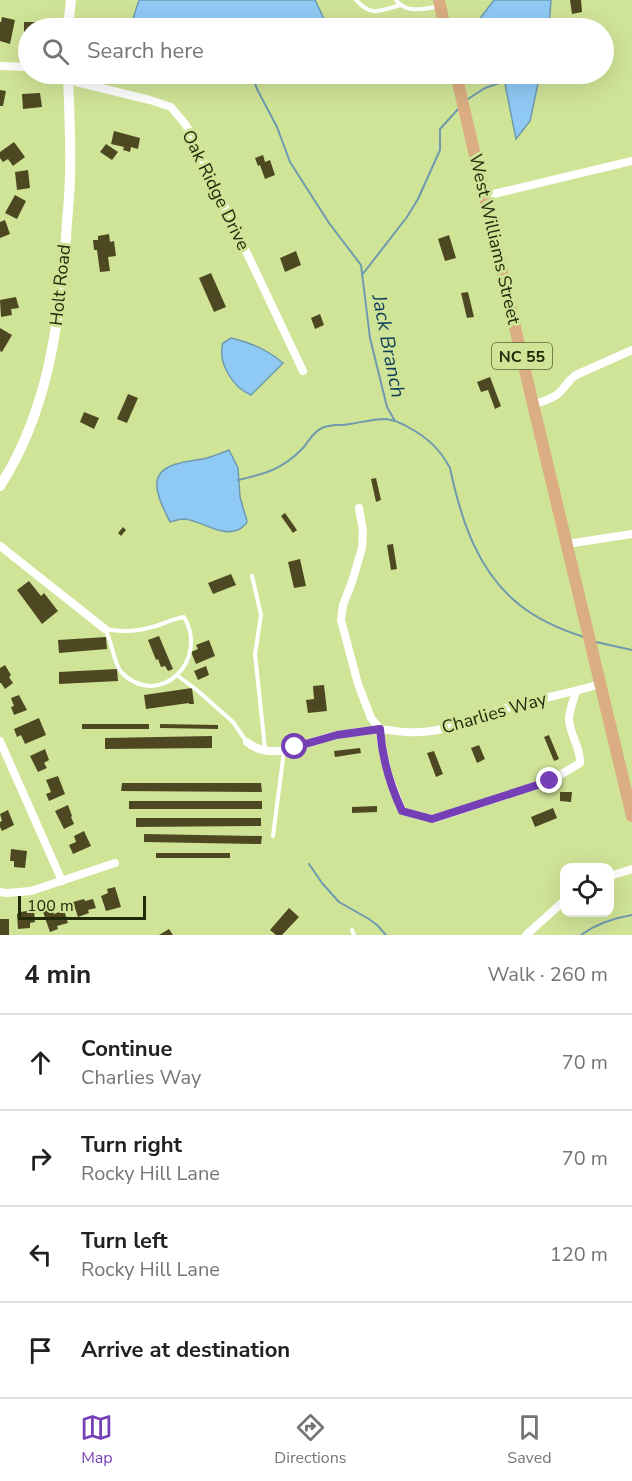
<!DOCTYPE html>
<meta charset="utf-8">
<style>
body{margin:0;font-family:"Nunito Sans",sans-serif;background:#f2f2f2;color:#202124}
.controls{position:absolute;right:18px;bottom:18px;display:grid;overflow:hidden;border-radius:12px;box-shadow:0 6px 24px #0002}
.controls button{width:54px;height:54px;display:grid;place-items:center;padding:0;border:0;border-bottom:2px solid #e0e0e0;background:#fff;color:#202124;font:30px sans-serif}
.scale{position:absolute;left:18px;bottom:15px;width:128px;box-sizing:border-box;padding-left:6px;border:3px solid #232a0a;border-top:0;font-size:16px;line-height:21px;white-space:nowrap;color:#232a0a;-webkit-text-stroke:4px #d0e497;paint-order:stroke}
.stop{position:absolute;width:18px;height:18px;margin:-14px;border:4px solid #753fb6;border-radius:50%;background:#fff}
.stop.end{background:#753fb6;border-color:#fff;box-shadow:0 2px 6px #0008}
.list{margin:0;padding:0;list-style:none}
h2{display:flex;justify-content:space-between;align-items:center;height:78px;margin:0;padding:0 24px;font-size:26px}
h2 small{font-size:20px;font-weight:400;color:#757577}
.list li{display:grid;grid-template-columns:39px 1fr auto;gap:18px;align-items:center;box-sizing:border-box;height:96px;padding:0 24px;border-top:2px solid #e0e0e0}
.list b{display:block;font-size:22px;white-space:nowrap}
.list p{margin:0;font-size:20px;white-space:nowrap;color:#757577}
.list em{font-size:20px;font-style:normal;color:#757577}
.icon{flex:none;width:33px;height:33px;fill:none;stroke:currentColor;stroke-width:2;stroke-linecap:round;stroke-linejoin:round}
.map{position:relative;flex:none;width:632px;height:935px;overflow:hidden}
.search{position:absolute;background:#fff;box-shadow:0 6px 24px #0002;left:18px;right:18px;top:18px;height:66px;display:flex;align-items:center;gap:15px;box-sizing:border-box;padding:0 21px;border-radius:33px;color:#757577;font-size:22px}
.sheet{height:462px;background:#fff}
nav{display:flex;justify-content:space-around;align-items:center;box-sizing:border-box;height:84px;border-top:2px solid #e0e0e0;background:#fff;font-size:16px;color:#757577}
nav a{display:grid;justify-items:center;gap:3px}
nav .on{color:#753fb6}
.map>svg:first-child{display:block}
.water{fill:#8fcaf5;stroke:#6f9aae;stroke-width:1.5}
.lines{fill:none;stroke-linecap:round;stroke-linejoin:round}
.stream{stroke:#6f9aae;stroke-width:2}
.building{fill:#4e4822}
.service{stroke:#fff;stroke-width:4}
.minor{stroke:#fff;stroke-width:8}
.tertiary{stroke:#fff;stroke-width:10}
.primary{stroke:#daad82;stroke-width:12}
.route{stroke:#753fb6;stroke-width:8}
.labels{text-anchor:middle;stroke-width:6;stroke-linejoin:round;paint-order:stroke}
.shield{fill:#d0e497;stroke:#576234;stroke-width:1.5}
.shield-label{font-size:16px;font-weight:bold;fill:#232a0a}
.street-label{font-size:18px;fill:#232a0a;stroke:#d0e497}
.water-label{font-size:20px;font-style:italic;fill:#113e5b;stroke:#d0e497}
</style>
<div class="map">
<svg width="632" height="935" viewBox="0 0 632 935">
<rect width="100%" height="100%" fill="#d0e497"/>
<g class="water">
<path d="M139,0H315L326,23L309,28H130Z"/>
<path d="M494,0H551L549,28H488L481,17Z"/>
<path d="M503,74H540L530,121L516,139Z"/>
<path d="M231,338C249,342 269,351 283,363L251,395C233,388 217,362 223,343Z"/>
<path d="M229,450L238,468L240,497L247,521L246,524C243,526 241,529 238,530C220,537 201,520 184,519C179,519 174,521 170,522C165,511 155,494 157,481C161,461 192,462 207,458C214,456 222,453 229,450Z"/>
</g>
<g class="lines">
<g class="stream">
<path d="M251,74L258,91L277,127L290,162L329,223L361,265L370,338L387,407L395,421"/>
<path d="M468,99L485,88L502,82L506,74"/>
<path d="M362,275L407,217L418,199L440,150V129L460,107"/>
<path d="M238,480C265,474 283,469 303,448C309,441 313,432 322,428C331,424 340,426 350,424C362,422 374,419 386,419C394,420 401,423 408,427C428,438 439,448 450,468C461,520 478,573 521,606C539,620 562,630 584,637"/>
<path d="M596,642L632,650"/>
<path d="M309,864L322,883L339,902L369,919L377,925L386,935"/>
<path d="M581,935C596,924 614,918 632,915"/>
</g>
</g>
<g class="building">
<path d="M570,0H581L582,12L572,14Z"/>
<path d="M2,17L15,20L10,44L0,41V22H1Z"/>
<path d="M24,22H44V28H28V36H24Z"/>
<path d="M0,90L6,91L3,106H0Z"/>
<path d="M40,93L42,107L23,109L22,94Z"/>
<path d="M114,131L140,138L138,149L131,147L130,152L123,150L124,147L111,144Z"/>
<path d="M14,142L25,157L13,166L8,159L3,162L0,158V152Z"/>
<path d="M106,144L118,152L112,160L100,152Z"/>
<path d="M263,155L265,162L270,160L275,175L265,179L260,165L258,166L255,158Z"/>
<path d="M28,170L30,188L17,190L15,172Z"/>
<path d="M15,195L26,201L17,219L5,213Z"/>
<path d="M5,220L10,234L0,238V222Z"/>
<path d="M109,234L110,242L114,241L116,256L108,257L110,271L100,272L97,250H94L93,240H98V236Z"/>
<path d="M449,235L456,258L445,261L438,239Z"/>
<path d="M296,251L301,265L285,272L280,258Z"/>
<path d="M211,273L226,307L214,312L199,278Z"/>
<path d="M468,292L474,317L467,318L461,293Z"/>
<path d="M16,297L19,308L11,309L12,315L1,317L0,300Z"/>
<path d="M320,314L324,325L315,329L311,318Z"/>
<path d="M0,328L12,335L2,352L0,351Z"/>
<path d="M490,377L501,406L495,409L488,390L481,392L477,382Z"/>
<path d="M128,394L138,398L127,423L117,419Z"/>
<path d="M84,412L99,418L94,429L80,422Z"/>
<path d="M376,478L381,500L376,502L371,479Z"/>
<path d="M285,513L297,530L293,533L281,516Z"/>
<path d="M123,527L126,530L121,536L118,533Z"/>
<path d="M393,544L397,569L391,570L387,545Z"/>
<path d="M300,559L306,586L294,588L288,562Z"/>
<path d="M231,574L236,585L213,594L208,583Z"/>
<path d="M29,581L41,596L44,593L58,611L42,624L17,590Z"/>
<path d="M159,636L173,669L168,671L165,666L161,667L158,659L156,660L148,640Z"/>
<path d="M106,637L107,649L59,653L58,640Z"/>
<path d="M209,640L215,656L196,664L191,652L198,649L196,645Z"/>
<path d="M5,665L11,675L9,677L13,683L5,689L1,683H0V668Z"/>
<path d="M206,666L209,675L198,680L194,671Z"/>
<path d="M117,669L118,681L59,684V672Z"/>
<path d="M324,685L327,711L308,713L306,700L314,699L313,686Z"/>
<path d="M192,688L194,704H189V703L146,709L144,695Z"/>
<path d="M19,695L27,710L14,715L11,707L14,706L11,698Z"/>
<path d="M39,718L46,735L25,744L21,735L17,737L14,729Z"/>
<rect x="82" y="724" width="67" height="5"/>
<path d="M160,724L218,725V729L160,728Z"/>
<path d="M549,735L559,759L554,761L544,737Z"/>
<path d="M212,736V748L105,749V738Z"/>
<path d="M479,745L485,759L477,763L471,748Z"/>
<path d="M360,748L361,753L335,757L334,751Z"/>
<path d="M45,749L49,760L44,763L47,768L38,772L30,756Z"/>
<path d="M434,751L443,774L436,777L427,753Z"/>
<path d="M58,776L65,794L49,801L46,794L51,792L46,780Z"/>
<path d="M122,783H261L262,792L121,791Z"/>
<path d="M560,792H572L571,802L560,801Z"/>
<rect x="129" y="801" width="133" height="8"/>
<path d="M68,805L72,816L71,817L74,824L64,829L55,811Z"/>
<path d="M377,806V812L352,813V807Z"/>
<path d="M553,808L557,818L535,827L531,817Z"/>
<path d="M8,810L14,825L2,831L0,827V822L2,821L0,814Z"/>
<path d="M136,818H261V826L136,827Z"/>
<path d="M84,831L91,846L73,854L69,845L76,842L74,836Z"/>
<path d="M144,834L262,836L261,844L144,842Z"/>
<path d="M11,849L27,851L25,868L14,867V861H10Z"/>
<rect x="156" y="853" width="74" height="5"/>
<path d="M115,887L121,907L106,911L101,896L108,893L107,889Z"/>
<path d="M84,899L85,901L93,899L96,908L88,910L89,913L78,917L73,902Z"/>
<path d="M51,906L54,914L64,910L68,923L57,926L58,929L50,932L42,909Z"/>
<path d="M289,908L299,917L282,935H276L270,930Z"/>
<path d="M34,910L35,922L30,923V928L18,929L17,914L20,913V912Z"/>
<rect x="0" y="919" width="9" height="16"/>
<path d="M169,929L173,935H159Z"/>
</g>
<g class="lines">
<g class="service">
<path d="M356,0C371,17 380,11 400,5"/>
<path d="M396,0C406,14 424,9 439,6"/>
<path d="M252,576L261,615L255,654L265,749"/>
<path d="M184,617C210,660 159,711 121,672C114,664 112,641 105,629C121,632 136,632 152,627C164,624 172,619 184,617Z"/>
<path d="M178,676L198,691L233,722L246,741"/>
<path d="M273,836L284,751"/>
<path d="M352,930L354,935"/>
</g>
<g class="minor">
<path d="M0,66L28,67"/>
<path d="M68,80L150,100L171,107L186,125L303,371"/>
<path d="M485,196L632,161"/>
<path d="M534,404C542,402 551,399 558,394C565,388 568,380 576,375L632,350"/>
<path d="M359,508L363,531L362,548L352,582L343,605L341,620L358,684L371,718L380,729L381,742L388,774L402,811L433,819L550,781L580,763C581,748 570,735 569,720C569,711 573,701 576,692"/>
<path d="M567,544L632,534"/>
<path d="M0,546L105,629"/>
<path d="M0,741L62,881"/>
<path d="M247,742C273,764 309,740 338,735C351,733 365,730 379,730C388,729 397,732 406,732C419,733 434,731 447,728C466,723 484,714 503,709C535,699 568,694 600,684"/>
<path d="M610,876L632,869"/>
<path d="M0,892L6,893L31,891L115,863"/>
<path d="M526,935L564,901"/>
</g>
<g class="tertiary">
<path d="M68,28L71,0"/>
<path d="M0,486C48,412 59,324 66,238C67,216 70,195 70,174C71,140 69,107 68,74"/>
</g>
<g class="primary">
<path d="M439,0L445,28"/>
<path d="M456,74L531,396L632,816"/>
</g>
</g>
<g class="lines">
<path class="route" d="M295,747L337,735L380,729C382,758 390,785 402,811L432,819L550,781"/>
</g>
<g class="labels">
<rect class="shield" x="492" y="343" width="60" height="26" rx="4.5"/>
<g class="shield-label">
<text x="522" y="362">NC 55</text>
</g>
<g class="street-label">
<text transform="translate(216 190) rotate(64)" y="6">Oak Ridge Drive</text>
<text transform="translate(495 239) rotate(77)" y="6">West Williams Street</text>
<text transform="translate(60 285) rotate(-84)" y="6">Holt Road</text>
<text transform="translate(494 713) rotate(-16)" y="6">Charlies Way</text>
</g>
<g class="water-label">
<text transform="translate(389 346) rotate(79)" y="7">Jack Branch</text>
</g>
</g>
</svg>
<div class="controls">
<button><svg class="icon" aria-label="locate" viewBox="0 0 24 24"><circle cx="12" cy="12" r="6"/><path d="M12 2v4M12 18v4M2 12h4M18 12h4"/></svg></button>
</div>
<div class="scale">100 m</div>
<div class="stop" style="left:295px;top:747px"></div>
<div class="stop end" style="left:550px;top:781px"></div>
<div class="search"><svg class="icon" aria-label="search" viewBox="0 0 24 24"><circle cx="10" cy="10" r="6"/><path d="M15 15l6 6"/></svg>Search here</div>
</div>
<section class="sheet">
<h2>4 min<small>Walk · 260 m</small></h2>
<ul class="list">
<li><svg class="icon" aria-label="ahead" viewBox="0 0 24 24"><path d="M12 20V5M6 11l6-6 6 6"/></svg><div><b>Continue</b><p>Charlies Way</p></div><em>70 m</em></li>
<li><svg class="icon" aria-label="right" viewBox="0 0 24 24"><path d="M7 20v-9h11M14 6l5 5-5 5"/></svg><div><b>Turn right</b><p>Rocky Hill Lane</p></div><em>70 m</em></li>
<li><svg class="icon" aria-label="left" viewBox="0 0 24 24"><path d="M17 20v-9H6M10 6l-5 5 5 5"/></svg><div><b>Turn left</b><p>Rocky Hill Lane</p></div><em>120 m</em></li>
<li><svg class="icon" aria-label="arrive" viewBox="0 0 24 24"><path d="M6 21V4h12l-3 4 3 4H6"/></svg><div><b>Arrive at destination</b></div></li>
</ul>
</section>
<nav>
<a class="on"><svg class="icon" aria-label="map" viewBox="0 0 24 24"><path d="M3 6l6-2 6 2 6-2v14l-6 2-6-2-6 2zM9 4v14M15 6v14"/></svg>Map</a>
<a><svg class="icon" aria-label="directions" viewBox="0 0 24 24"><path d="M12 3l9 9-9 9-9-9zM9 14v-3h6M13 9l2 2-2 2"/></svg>Directions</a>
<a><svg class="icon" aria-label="saved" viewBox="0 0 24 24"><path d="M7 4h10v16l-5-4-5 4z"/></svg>Saved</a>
</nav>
